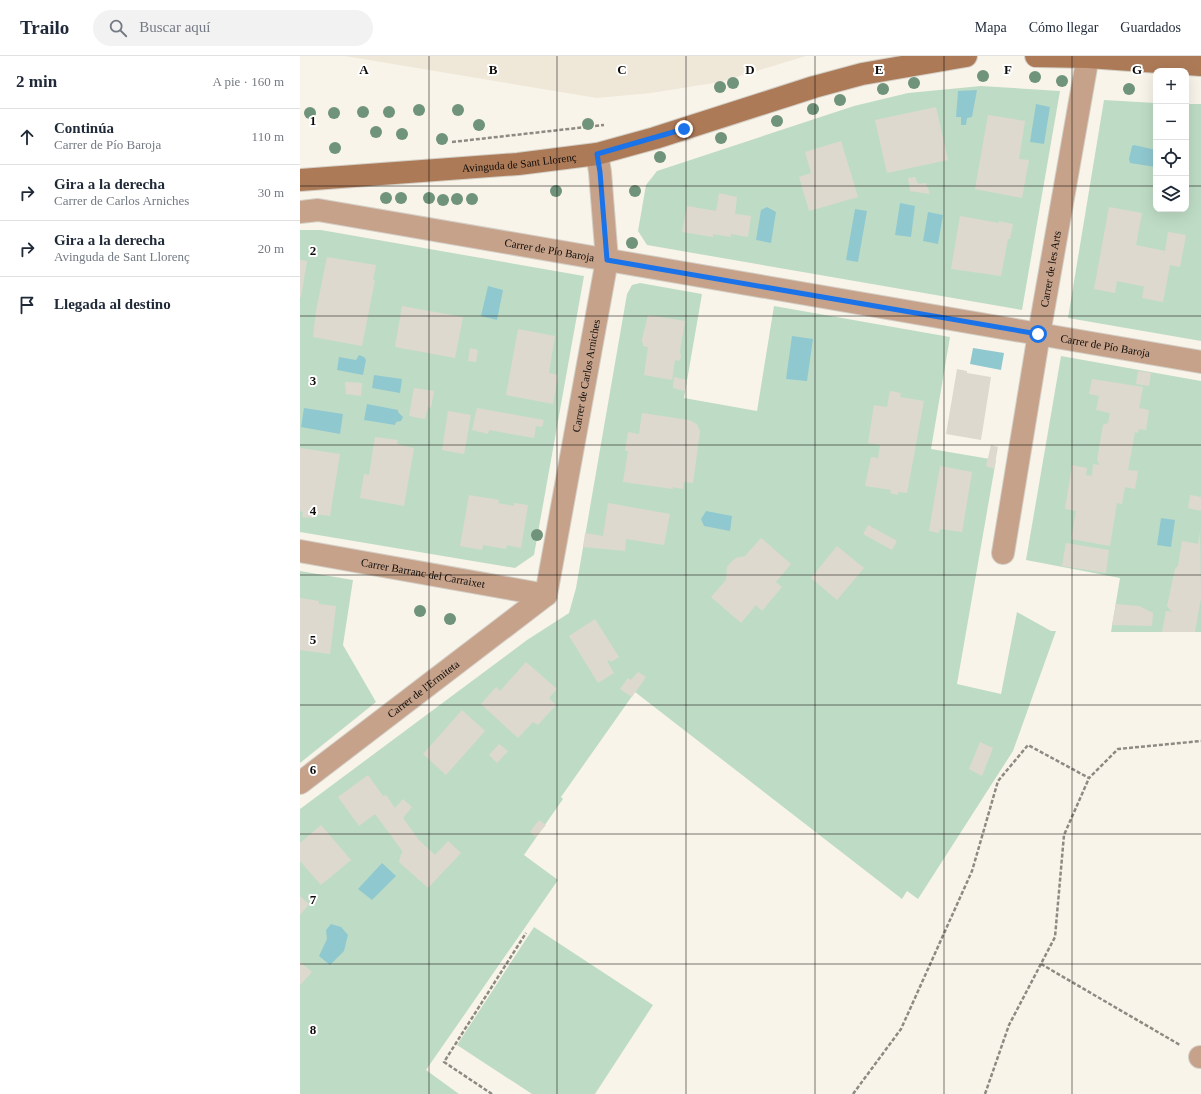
<!DOCTYPE html>
<html lang="es">
<meta charset="utf-8">
<style>
body{margin:0;font-family:Georgia,serif;background:#f2f2f3;color:#1f2937}
.controls{position:absolute;right:12px;top:12px;display:grid;overflow:hidden;border-radius:8px;box-shadow:0 4px 16px #0002}
.controls button{width:36px;height:36px;display:grid;place-items:center;padding:0;border:0;border-bottom:1px solid #e0e1e3;background:#fff;color:#1f2937;font:20px sans-serif}
.stop{position:absolute;width:12px;height:12px;margin:-9px;border:3px solid #1a73e8;border-radius:50%;background:#fff}
.stop.end{background:#1a73e8;border-color:#fff;box-shadow:0 1px 4px #0008}
.list{margin:0;padding:0;list-style:none}
h2{display:flex;justify-content:space-between;align-items:center;height:52px;margin:0;padding:0 16px;font-size:17px}
h2 small{font-size:13px;font-weight:400;color:#747a83}
.list li{display:grid;grid-template-columns:26px 1fr auto;gap:12px;align-items:center;box-sizing:border-box;height:56px;padding:0 16px;border-top:1px solid #e0e1e3}
.list b{display:block;font-size:15px;white-space:nowrap}
.list p{margin:0;font-size:13px;white-space:nowrap;color:#747a83}
.list em{font-size:13px;font-style:normal;color:#747a83}
.icon{flex:none;width:22px;height:22px;fill:none;stroke:currentColor;stroke-width:2;stroke-linecap:round;stroke-linejoin:round}
.map{position:relative;flex:none;width:901px;height:1038px;overflow:hidden}
header{display:flex;align-items:center;gap:24px;box-sizing:border-box;height:56px;padding:0 20px;background:#fff;border-bottom:1px solid #e0e1e3}
header strong{font-size:19px}
nav{display:flex;gap:22px;margin-inline-start:auto;font-size:14px}
.search{width:280px;height:36px;background:#f2f2f3;display:flex;align-items:center;gap:10px;box-sizing:border-box;padding:0 14px;border-radius:22px;color:#747a83;font-size:15px}
main{display:flex}
aside{flex:1;background:#fff}
.map>svg:first-child{display:block}
.built{fill:#efe7d7}
.green{fill:#bedcc5}
.water{fill:#90c8d0}
.building{fill:#ded9cf}
.lines{fill:none;stroke-linecap:round;stroke-linejoin:round}
.street-casing{stroke:#d3cfc6;stroke-width:24}
.secondary-casing{stroke:#d3cfc6;stroke-width:24}
.path{stroke:#8e8a83;stroke-width:2.5;stroke-dasharray:4 2;stroke-linecap:butt}
.street{stroke:#c6a28b;stroke-width:22}
.secondary{stroke:#ad7a57;stroke-width:22}
.tree{fill:#70937b}
.route{stroke:#1a73e8;stroke-width:5}
.grid{fill:none;stroke:#0e0c09;stroke-width:1;stroke-opacity:0.55}
.labels{text-anchor:middle;stroke-width:4;stroke-linejoin:round;paint-order:stroke}
.street-label{font-size:11px;fill:#0e0c09;stroke:#fff}
.grid-label{font-size:13px;text-anchor:middle;font-weight:bold;fill:#0e0c09;stroke:#fff;stroke-width:4;stroke-linejoin:round;paint-order:stroke}
</style>
<header>
<strong>Trailo</strong>
<div class="search"><svg class="icon" aria-label="search" viewBox="0 0 24 24"><circle cx="10" cy="10" r="6"/><path d="M15 15l6 6"/></svg>Buscar aquí</div>
<nav><a>Mapa</a><a>Cómo llegar</a><a>Guardados</a></nav>
</header>
<main>
<aside>
<h2>2 min<small>A pie · 160 m</small></h2>
<ul class="list">
<li><svg class="icon" aria-label="ahead" viewBox="0 0 24 24"><path d="M12 20V5M6 11l6-6 6 6"/></svg><div><b>Continúa</b><p>Carrer de Pío Baroja</p></div><em>110 m</em></li>
<li><svg class="icon" aria-label="right" viewBox="0 0 24 24"><path d="M7 20v-9h11M14 6l5 5-5 5"/></svg><div><b>Gira a la derecha</b><p>Carrer de Carlos Arniches</p></div><em>30 m</em></li>
<li><svg class="icon" aria-label="right" viewBox="0 0 24 24"><path d="M7 20v-9h11M14 6l5 5-5 5"/></svg><div><b>Gira a la derecha</b><p>Avinguda de Sant Llorenç</p></div><em>20 m</em></li>
<li><svg class="icon" aria-label="arrive" viewBox="0 0 24 24"><path d="M6 21V4h12l-3 4 3 4H6"/></svg><div><b>Llegada al destino</b></div></li>
</ul>
</aside>
<div class="map">
<svg width="901" height="1038" viewBox="0 0 901 1038">
<rect width="100%" height="100%" fill="#f9f4ea"/>
<path class="built" d="M45,0H506L420,26L351,37L297,42Z"/>
<g class="green">
<path d="M681,30L760,35L722,254L347,189L338,175L346,129L357,115L554,50L608,37Z"/>
<path d="M804,44L856,47V153H886V48H901V285L768,262Z"/>
<path d="M0,174H21L284,220L234,499L215,512L0,476Z"/>
<path d="M340,227L402,238L384,342L457,355L474,250L650,281L631,393L696,404L657,628L701,638L717,556L751,575H756L713,695L618,843L607,835L602,843L335,636L261,741L263,743L224,799L258,824L126,1014L159,1038H0V753L227,584L269,557L276,532L327,238L332,229Z"/>
<path d="M761,300L901,325V576H811L820,522L726,504Z"/>
<path d="M0,515L53,524L43,589L76,646L0,707Z"/>
<path d="M234,871L353,949L295,1038H232L157,989Z"/>
</g>
<g class="water">
<path d="M677,34L672,61L667,62L666,69H661V61H656L658,35Z"/>
<path d="M736,48L750,51L744,88L730,86Z"/>
<path d="M834,89L856,94V111L830,107L829,103L832,90Z"/>
<path d="M600,147L615,150L611,181L595,179Z"/>
<path d="M467,151L476,156L471,187L456,184L461,154Z"/>
<path d="M555,153L567,155L558,206L546,204Z"/>
<path d="M628,156L643,159L638,188L623,185Z"/>
<path d="M188,230L203,234L197,264L181,260Z"/>
<path d="M492,280L513,283L507,325L486,323Z"/>
<path d="M673,292L704,297L701,314L670,308Z"/>
<path d="M59,299L64,301L66,304L63,319L37,314L39,301L56,304Z"/>
<path d="M74,319L102,323L100,337L72,332Z"/>
<path d="M67,348L98,354V356L103,361L101,365L96,366L95,369L64,364Z"/>
<path d="M4,352L43,358L40,378L1,371Z"/>
<path d="M406,455L432,460L430,475L404,470L401,463Z"/>
<path d="M861,462L875,464L871,491L857,489Z"/>
<path d="M82,807L96,820L72,844L58,833Z"/>
<path d="M31,868L41,871L48,879L44,895L30,909L19,900L27,883L26,874Z"/>
</g>
<g class="building">
<path d="M636,51L648,104L587,117L575,64Z"/>
<path d="M688,59L725,65L719,103L729,104L722,142L675,133Z"/>
<path d="M541,85L558,141L509,155L499,121L511,117L505,96Z"/>
<path d="M615,121L618,128L626,127L630,138L610,135L608,122Z"/>
<path d="M419,137L437,141L435,158L451,160L448,181L431,178V181L413,178V181L382,176L387,150L416,155Z"/>
<path d="M809,151L842,157L836,189L865,195L868,176L886,179L880,211L870,209L863,246L842,242L844,230H841L817,225L815,237L794,233Z"/>
<path d="M660,160L699,167V165L713,168L710,183H708L701,220L651,213Z"/>
<path d="M27,201L76,209L73,224H75L62,290L13,281L16,255Z"/>
<path d="M0,204L7,205L1,241H0Z"/>
<path d="M102,250L163,261L155,302L95,291Z"/>
<path d="M348,259L385,265L380,294L381,302L379,305L375,304L372,324L344,319L348,291L343,290L342,283Z"/>
<path d="M218,273L255,280L249,317L258,319L253,348L206,339Z"/>
<path d="M170,292L178,294L176,306L168,305Z"/>
<path d="M657,313L667,315V317L691,321L681,384L646,378Z"/>
<path d="M838,315L851,317L849,330L836,328Z"/>
<path d="M374,321L387,324L385,335L373,332Z"/>
<path d="M792,323L843,331L839,352L849,354L846,374L839,373L838,377L835,376L828,414L838,415L835,433L825,431L822,448L817,447L810,490L771,483L776,455L765,453L772,409L787,412L786,419L792,420L793,408L800,409L797,404L798,398L803,369L808,367L810,357L796,354L799,340L789,338Z"/>
<path d="M45,326L62,327L61,340L46,338Z"/>
<path d="M114,332L134,335L131,352L128,351L125,363L109,360Z"/>
<path d="M590,335L601,337L600,341L624,345L607,437L598,436V439L590,437L591,434L565,430L571,401L578,402L580,389L568,387L574,349L587,351Z"/>
<path d="M177,352L244,364L242,371L236,370L234,382L189,374L188,378L172,374Z"/>
<path d="M148,355L171,359L164,398L142,394Z"/>
<path d="M342,357L389,364L397,368L400,375L393,427L384,426L383,433L373,431V433L323,426L328,395H325L328,376L339,378Z"/>
<path d="M75,381L98,384L97,388L114,392L104,450L60,442L64,418L69,419Z"/>
<path d="M691,389L698,391L694,413L686,410Z"/>
<path d="M0,392L40,398L30,460L14,458L13,462L2,461L3,456L0,455Z"/>
<path d="M640,410L672,416L662,476L640,473L639,477L629,475Z"/>
<path d="M169,439L199,444L198,447L214,450V447L228,449L221,492L207,489L206,493L183,489L182,494L160,490Z"/>
<path d="M890,439L901,441V455L888,452Z"/>
<path d="M308,447L370,458L364,489L326,483L325,495L283,491L285,477L303,480Z"/>
<path d="M568,469L597,485L592,494L563,478Z"/>
<path d="M900,476L901,542L895,576H862L866,555L872,556L867,550L875,513L878,510L882,485L898,488Z"/>
<path d="M461,482L491,508L476,526L482,531L462,555L456,549L441,567L411,541L426,524L427,511L431,506L436,502L445,500Z"/>
<path d="M766,487L809,494L806,517L762,510Z"/>
<path d="M537,490L564,512L537,544L511,522Z"/>
<path d="M0,542L19,545V548L36,550L30,598L0,594Z"/>
<path d="M816,548L839,550L853,557L852,570L812,569Z"/>
<path d="M295,563L319,601L311,606L309,604L307,605L314,617L298,627L269,580Z"/>
<path d="M226,606L257,633L249,642L256,649L238,669L233,666L218,682L181,648L196,631L200,635Z"/>
<path d="M338,616L346,621L332,641L320,633L328,622L331,624Z"/>
<path d="M162,654L185,675L146,719L123,698Z"/>
<path d="M680,686L693,692L682,720L669,713Z"/>
<path d="M199,688L208,695L197,707L189,699Z"/>
<path d="M68,719L83,740L86,739L95,752L103,743L112,751L103,762L119,784L135,799L148,785L161,797L128,832L99,806L101,798L103,796L75,758L59,770L38,741Z"/>
<path d="M239,764L246,769L236,781L230,776Z"/>
<path d="M21,769L51,804L21,829L0,805V787Z"/>
<path d="M0,840L9,848L0,859Z"/>
<path d="M0,906L12,916L0,929Z"/>
</g>
<g class="lines">
<defs>
<g id="street">
<path id="s1" d="M0,156L18,154L901,306"/>
<path id="s2" d="M0,495L246,539"/>
<path id="s3" d="M703,497L739,278L788,0"/>
<path id="s4" d="M246,539L307,204L300,116L297,98"/>
<path id="s5" d="M0,727L246,539"/>
<path d="M900,1001H901"/>
</g>
<g id="secondary">
<path d="M736,0L788,1L901,9"/>
<path id="s6" d="M0,124L218,108L297,98L355,82L514,31L562,18L666,0"/>
</g>
</defs>
<use href="#street" class="street-casing"/>
<use href="#secondary" class="secondary-casing"/>
<g class="path">
<path d="M152,86L304,69"/>
<path d="M741,908L880,989"/>
<path d="M192,1038L144,1006L226,877"/>
<path d="M553,1038L601,973L672,815L698,725L728,689L789,722L818,693L901,685"/>
<path d="M685,1038L709,969L755,881L764,779L789,722"/>
</g>
<use href="#street" class="street"/>
<use href="#secondary" class="secondary"/>
</g>
<g class="tree">
<circle cx="683" cy="20" r="6"/>
<circle cx="735" cy="21" r="6"/>
<circle cx="762" cy="25" r="6"/>
<circle cx="433" cy="27" r="6"/>
<circle cx="614" cy="27" r="6"/>
<circle cx="420" cy="31" r="6"/>
<circle cx="583" cy="33" r="6"/>
<circle cx="829" cy="33" r="6"/>
<circle cx="540" cy="44" r="6"/>
<circle cx="513" cy="53" r="6"/>
<circle cx="119" cy="54" r="6"/>
<circle cx="158" cy="54" r="6"/>
<circle cx="63" cy="56" r="6"/>
<circle cx="89" cy="56" r="6"/>
<circle cx="10" cy="57" r="6"/>
<circle cx="34" cy="57" r="6"/>
<circle cx="477" cy="65" r="6"/>
<circle cx="288" cy="68" r="6"/>
<circle cx="179" cy="69" r="6"/>
<circle cx="76" cy="76" r="6"/>
<circle cx="102" cy="78" r="6"/>
<circle cx="421" cy="82" r="6"/>
<circle cx="142" cy="83" r="6"/>
<circle cx="35" cy="92" r="6"/>
<circle cx="360" cy="101" r="6"/>
<circle cx="256" cy="135" r="6"/>
<circle cx="335" cy="135" r="6"/>
<circle cx="86" cy="142" r="6"/>
<circle cx="101" cy="142" r="6"/>
<circle cx="129" cy="142" r="6"/>
<circle cx="157" cy="143" r="6"/>
<circle cx="172" cy="143" r="6"/>
<circle cx="143" cy="144" r="6"/>
<circle cx="332" cy="187" r="6"/>
<circle cx="237" cy="479" r="6"/>
<circle cx="120" cy="555" r="6"/>
<circle cx="150" cy="563" r="6"/>
</g>
<g class="lines">
<path class="route" d="M384,73L297,98L300,116L307,204L738,278"/>
</g>
<path class="grid" d="M129,0V1038M257,0V1038M386,0V1038M515,0V1038M644,0V1038M772,0V1038M0,130H856M886,130H901M0,260H901M0,389H901M0,519H901M0,649H901M0,778H901M0,908H901"/>
<g class="labels">
<g class="street-label">
<text dy="4" stroke="none"><textPath href="#s6" startOffset="220">Avinguda de Sant Llorenç</textPath></text>
<text dy="4" stroke="none"><textPath href="#s1" startOffset="253">Carrer de Pío Baroja</textPath></text>
<text dy="4" stroke="none"><textPath href="#s3" startOffset="288">Carrer de les Arts</textPath></text>
<text dy="4" stroke="none"><textPath href="#s1" startOffset="817">Carrer de Pío Baroja</textPath></text>
<text dy="4" stroke="none"><textPath href="#s4" startOffset="223">Carrer de Carlos Arniches</textPath></text>
<text dy="4" stroke="none"><textPath href="#s2" startOffset="125">Carrer Barranc del Carraixet</textPath></text>
<text dy="4" stroke="none"><textPath href="#s5" startOffset="155">Carrer de l'Ermiteta</textPath></text>
</g>
</g>
<g class="grid-label">
<text x="64" y="18">A</text>
<text x="193" y="18">B</text>
<text x="322" y="18">C</text>
<text x="450" y="18">D</text>
<text x="579" y="18">E</text>
<text x="708" y="18">F</text>
<text x="837" y="18">G</text>
<text x="13" y="69">1</text>
<text x="13" y="199">2</text>
<text x="13" y="329">3</text>
<text x="13" y="459">4</text>
<text x="13" y="588">5</text>
<text x="13" y="718">6</text>
<text x="13" y="848">7</text>
<text x="13" y="978">8</text>
</g>
</svg>
<div class="controls">
<button>+</button>
<button>−</button>
<button><svg class="icon" aria-label="locate" viewBox="0 0 24 24"><circle cx="12" cy="12" r="6"/><path d="M12 2v4M12 18v4M2 12h4M18 12h4"/></svg></button>
<button><svg class="icon" aria-label="layers" viewBox="0 0 24 24"><path d="M12 4l9 5-9 5-9-5zM3 14l9 5 9-5"/></svg></button>
</div>
<div class="stop" style="left:738px;top:278px"></div>
<div class="stop end" style="left:384px;top:73px"></div>
</div>
</main>
